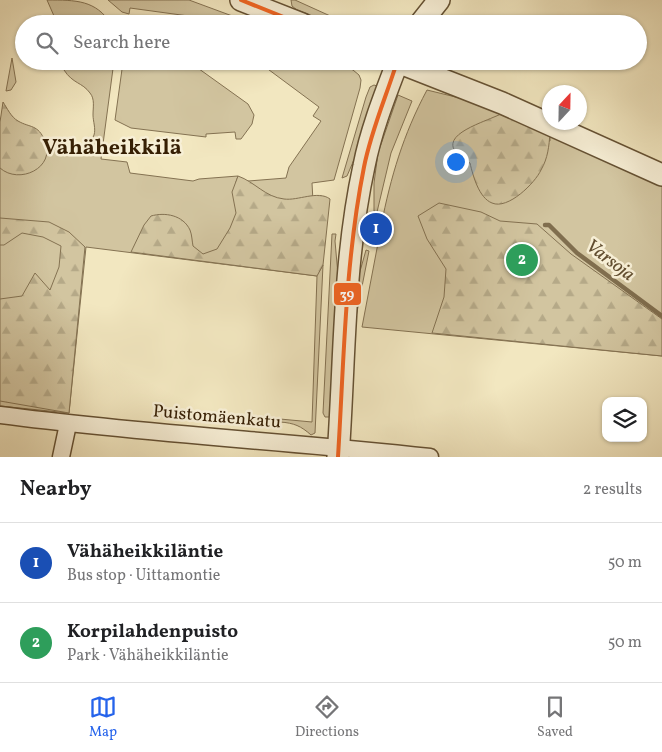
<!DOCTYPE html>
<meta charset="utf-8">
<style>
body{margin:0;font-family:Vollkorn,serif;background:#f6f6f6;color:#202124}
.controls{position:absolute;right:15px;bottom:15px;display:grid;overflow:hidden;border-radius:10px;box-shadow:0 1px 4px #0004}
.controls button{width:45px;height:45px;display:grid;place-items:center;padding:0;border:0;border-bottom:1px solid #e0e0e0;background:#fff;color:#202124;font:25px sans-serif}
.compass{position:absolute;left:542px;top:85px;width:45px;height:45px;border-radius:50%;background:#fff;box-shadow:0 1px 4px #0004;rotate:22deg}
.you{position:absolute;left:455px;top:161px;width:18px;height:18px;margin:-12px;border:4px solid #fff;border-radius:50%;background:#1a73e8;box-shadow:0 0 0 8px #1a73e833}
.badge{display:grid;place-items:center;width:32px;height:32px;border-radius:50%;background:#2563eb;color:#fff;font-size:16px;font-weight:700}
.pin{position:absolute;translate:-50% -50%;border:2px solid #fff;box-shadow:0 1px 5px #0006}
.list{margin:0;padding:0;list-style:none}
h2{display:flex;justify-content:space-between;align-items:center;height:65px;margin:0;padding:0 20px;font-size:21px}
h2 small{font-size:16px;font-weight:400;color:#757577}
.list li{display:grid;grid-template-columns:32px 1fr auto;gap:15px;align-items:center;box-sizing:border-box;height:80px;padding:0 20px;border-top:1px solid #e0e0e0}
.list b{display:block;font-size:19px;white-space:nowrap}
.list p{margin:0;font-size:16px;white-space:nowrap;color:#757577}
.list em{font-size:16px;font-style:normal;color:#757577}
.icon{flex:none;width:28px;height:28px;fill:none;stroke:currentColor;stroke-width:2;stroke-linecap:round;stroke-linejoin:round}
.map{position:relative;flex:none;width:662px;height:457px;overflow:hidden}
.search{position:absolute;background:#fff;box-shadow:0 1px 4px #0004;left:15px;right:15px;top:15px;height:55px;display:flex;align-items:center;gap:12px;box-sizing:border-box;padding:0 18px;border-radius:28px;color:#757577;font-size:19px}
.sheet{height:225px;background:#fff}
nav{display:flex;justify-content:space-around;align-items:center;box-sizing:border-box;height:70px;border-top:1px solid #e0e0e0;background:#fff;font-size:14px;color:#757577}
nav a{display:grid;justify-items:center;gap:2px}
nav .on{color:#2563eb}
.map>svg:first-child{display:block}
.green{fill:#d2c5a0;stroke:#847252}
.forest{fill:url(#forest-firs);stroke:#847252}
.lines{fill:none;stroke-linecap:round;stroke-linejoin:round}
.stream{stroke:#806e4e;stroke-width:4.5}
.minor-casing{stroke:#655133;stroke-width:19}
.tertiary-casing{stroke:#655133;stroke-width:24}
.minor{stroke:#f7efd6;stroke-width:16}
.tertiary{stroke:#f7efd6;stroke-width:21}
.bus-1-casing{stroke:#f7efd6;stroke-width:8}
.bus-1{stroke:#f26522;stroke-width:4}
.labels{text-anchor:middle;stroke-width:5;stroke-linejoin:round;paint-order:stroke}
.street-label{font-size:18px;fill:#361f04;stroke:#f7efd6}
.water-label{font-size:19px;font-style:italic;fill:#614d2f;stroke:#f7efd6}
.district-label{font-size:22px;font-weight:bold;fill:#361f04;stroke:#f7efd6}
.line-badge{stroke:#f7efd6;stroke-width:2}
.badge-label{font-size:14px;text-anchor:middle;font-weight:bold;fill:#fff}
</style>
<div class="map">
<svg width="662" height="457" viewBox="0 0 662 457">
<defs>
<pattern id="forest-firs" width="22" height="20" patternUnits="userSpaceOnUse" patternTransform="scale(1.25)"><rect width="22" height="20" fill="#d2c5a0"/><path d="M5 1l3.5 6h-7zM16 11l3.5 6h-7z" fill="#b5a988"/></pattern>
</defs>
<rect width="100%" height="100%" fill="#f2e7c0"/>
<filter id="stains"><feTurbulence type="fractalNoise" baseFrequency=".004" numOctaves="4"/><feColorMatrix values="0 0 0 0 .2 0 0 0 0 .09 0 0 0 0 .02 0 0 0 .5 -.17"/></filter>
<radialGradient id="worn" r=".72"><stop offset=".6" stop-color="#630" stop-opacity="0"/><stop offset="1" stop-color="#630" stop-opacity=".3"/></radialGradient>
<g class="green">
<path d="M47,0C76,0 96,0 111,24H73L71,19L54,16Z"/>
<path d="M108,0H189L254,24H212L203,18L130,8L129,14L122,12Z"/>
<path d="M291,0H295L348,24H334L297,10L292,6Z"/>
<path d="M12,58L16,82L11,90L6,91Z"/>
<path d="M67,61H114L101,159L127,162L130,173L193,181L199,179L238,176L236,182L286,178L289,167L321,121L313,116L319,107L257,61H331L353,70L359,75L361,80L360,88L334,180L312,183L317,275L323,265L315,433L311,435C301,426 294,423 280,422V419L312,422L317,276L86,247L69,413L0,406V157L46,156L45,142C64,151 84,160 94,135C96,129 93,121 93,115C93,107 95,99 90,93C82,82 73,84 64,70Z"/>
<path d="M188,61L248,104L254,115L252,124L241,139H236L235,132L206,134V137L131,128L115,120L123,62L150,66Z"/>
<path d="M374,85L377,86V90L359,148L347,176L342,178L366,97L370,87Z"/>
<path d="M427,90L480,103L505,112L496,118L550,141V133L662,185V356L362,327L379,238H383L385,227L381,226C391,176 403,135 427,90Z"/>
<path d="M398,95L412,101L391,153L377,212L374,211V183L378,153Z"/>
<path d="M332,234H336L335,241L338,275L331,417H325L323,413Z"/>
<path d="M366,250L369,251L356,317L357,282Z"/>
</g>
<g class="forest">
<path d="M3,102C7,108 11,117 18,121C30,128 38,124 45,141C56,168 19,185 0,168V122Z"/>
<path d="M505,112L550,133C549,146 548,158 541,170C535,183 508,210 492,203C479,198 473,176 470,163C423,137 485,123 505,112Z"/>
<path d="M238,176C255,182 265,197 284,199C298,201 318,190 330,199L323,265L317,276L131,252L144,225L151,216C165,212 183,215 190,230C192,235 192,241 193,246L203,254L217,249L230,228L236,213L232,192Z"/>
<path d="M439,203L481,212L500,221L537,224L571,254L662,319V356L432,333L444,297L446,269L427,239L418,216Z"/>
<path d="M0,218L49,222L69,232L85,247L69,413L0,401V299L22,296L35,273L50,290L59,267L61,246L43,237L22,233L4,245H0Z"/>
</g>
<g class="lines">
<path class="stream" d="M545,225H549L577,253L662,316"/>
<defs>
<g id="minor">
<path d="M0,415C143,434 287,441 430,457"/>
<path d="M61,457L68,424"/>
</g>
<g id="tertiary">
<path d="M241,0L302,24"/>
<path d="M420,24L439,0"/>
<path d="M395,61L502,103L662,175"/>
<path d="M338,457C345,360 343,262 364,166C371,130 385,95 398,61"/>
</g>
</defs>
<use href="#minor" class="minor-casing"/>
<use href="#tertiary" class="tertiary-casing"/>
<use href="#minor" class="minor"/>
<use href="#tertiary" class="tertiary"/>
<defs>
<g id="bus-1">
<path d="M241,0L301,24"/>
<path d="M338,457C344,360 345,262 364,167C371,131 386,97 397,62"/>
</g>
</defs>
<use href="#bus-1" class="bus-1-casing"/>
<use href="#bus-1" class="bus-1"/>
</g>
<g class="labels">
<g class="street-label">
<text transform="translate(217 416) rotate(5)" y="6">Puistomäenkatu</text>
</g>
<g class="water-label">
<text transform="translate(611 259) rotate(37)" y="7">Varsoja</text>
</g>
<g class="district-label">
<text x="112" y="154">Vähäheikkilä</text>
</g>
</g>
<rect class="line-badge" x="333" y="282" width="29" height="24" rx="5" fill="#f26522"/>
<g class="badge-label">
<text x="347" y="299">39</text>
</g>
<rect width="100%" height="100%" filter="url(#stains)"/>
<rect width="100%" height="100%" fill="url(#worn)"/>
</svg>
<div class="controls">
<button><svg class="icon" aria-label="layers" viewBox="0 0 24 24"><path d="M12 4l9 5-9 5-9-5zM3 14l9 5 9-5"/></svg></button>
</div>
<svg class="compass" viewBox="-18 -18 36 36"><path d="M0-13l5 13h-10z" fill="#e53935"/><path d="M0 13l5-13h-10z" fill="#757577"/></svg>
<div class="you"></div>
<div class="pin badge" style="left:376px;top:229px;background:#1a4fb4">1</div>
<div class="pin badge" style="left:522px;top:260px;background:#2e9e5b">2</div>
<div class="search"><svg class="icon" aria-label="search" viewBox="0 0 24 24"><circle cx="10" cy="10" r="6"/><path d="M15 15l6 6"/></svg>Search here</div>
</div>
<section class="sheet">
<h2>Nearby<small>2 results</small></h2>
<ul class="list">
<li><span class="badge" style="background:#1a4fb4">1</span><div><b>Vähäheikkiläntie</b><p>Bus stop · Uittamontie</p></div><em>50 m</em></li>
<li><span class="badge" style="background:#2e9e5b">2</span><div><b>Korpilahdenpuisto</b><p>Park · Vähäheikkiläntie</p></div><em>50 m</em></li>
</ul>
</section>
<nav>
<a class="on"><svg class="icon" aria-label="map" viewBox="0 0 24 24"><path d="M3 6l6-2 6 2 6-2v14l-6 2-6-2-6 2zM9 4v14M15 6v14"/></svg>Map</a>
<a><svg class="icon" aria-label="directions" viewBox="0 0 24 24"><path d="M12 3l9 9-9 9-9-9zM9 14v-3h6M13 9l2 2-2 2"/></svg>Directions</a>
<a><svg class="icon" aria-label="saved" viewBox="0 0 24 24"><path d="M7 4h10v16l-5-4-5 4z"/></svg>Saved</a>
</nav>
